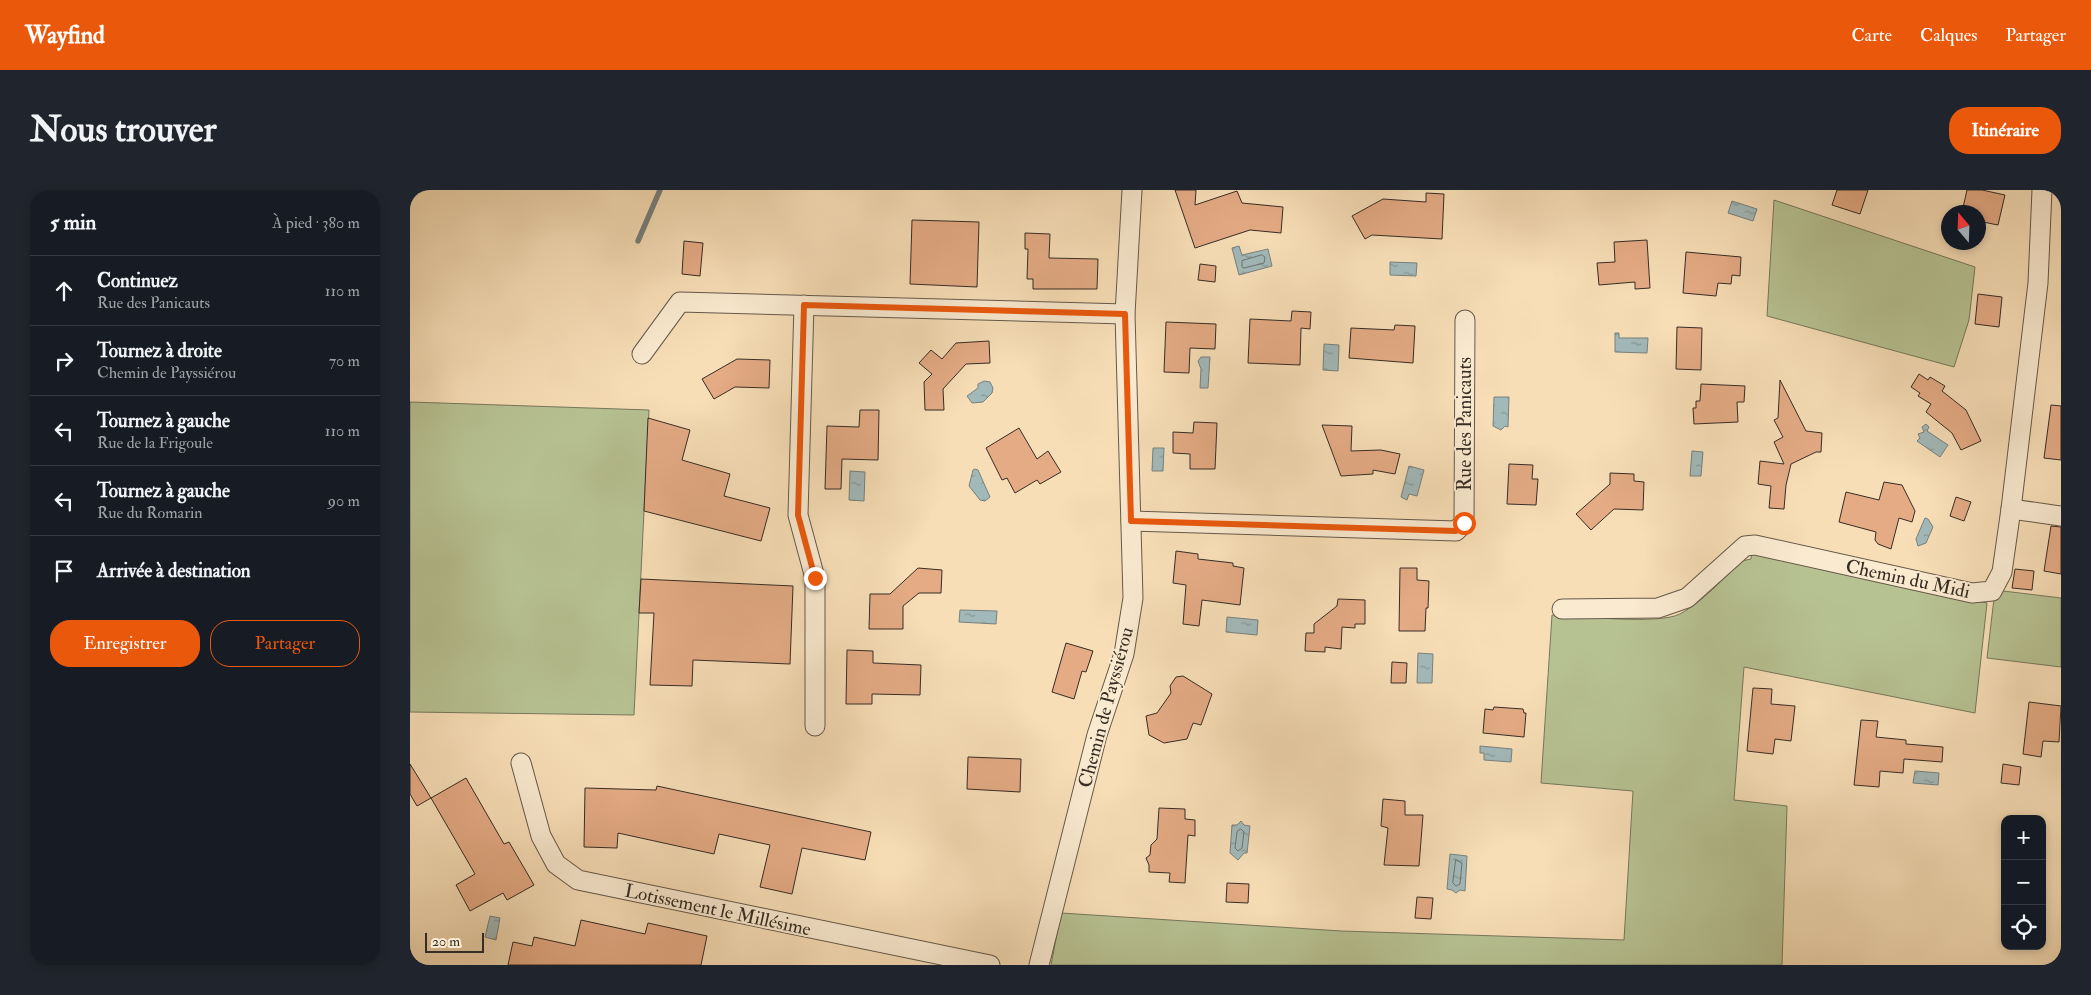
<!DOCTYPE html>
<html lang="fr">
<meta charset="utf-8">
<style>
body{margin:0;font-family:"IM FELL Double Pica",serif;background:#20242c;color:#f1f3f6}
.controls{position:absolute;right:15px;bottom:15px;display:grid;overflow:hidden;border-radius:10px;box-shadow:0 2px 8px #0003}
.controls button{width:45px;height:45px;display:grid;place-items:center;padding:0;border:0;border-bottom:1px solid #363941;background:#171b24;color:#f1f3f6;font:25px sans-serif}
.compass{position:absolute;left:1531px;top:15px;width:45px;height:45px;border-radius:50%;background:#171b24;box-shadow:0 2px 8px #0003;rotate:341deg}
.scale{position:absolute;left:15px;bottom:12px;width:59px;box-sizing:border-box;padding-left:5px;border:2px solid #362d24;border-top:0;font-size:14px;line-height:18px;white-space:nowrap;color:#362d24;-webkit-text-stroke:4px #faead0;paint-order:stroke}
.stop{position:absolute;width:15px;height:15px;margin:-11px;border:4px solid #ea580c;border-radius:50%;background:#fff}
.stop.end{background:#ea580c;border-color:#fff;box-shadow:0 1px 5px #0008}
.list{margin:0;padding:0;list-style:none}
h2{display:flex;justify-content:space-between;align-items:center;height:65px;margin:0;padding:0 20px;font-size:21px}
h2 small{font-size:16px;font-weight:400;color:#9ea1a6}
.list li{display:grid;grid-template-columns:32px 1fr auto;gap:15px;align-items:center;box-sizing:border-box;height:70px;padding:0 20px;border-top:1px solid #363941}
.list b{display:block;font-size:19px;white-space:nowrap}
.list p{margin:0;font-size:16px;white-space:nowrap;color:#9ea1a6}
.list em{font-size:16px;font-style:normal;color:#9ea1a6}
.actions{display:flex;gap:10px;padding:15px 20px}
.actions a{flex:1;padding:11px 0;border:1px solid #ea580c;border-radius:20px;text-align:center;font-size:18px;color:#ea580c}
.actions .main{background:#ea580c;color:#fff}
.icon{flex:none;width:28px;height:28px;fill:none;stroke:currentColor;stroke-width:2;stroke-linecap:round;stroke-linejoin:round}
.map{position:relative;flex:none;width:1651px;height:775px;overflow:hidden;border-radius:20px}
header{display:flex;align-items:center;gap:30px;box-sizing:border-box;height:70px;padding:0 25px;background:#ea580c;color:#fff}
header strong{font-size:24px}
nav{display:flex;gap:28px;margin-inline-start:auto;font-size:18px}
.intro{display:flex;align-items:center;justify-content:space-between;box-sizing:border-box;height:120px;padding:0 30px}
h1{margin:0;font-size:35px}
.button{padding:12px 22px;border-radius:20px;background:#ea580c;color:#fff;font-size:18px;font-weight:700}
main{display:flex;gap:30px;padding:0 30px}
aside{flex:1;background:#171b24;border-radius:20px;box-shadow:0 2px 8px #0003}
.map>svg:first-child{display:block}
.grass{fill:#b7c293;stroke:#76785c}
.water{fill:url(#water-ripples);stroke:#77817e}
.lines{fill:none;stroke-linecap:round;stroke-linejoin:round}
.shore{stroke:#6c736f;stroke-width:1}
.stream{stroke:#77817e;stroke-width:5.5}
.building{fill:#e4ab85;stroke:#362d24}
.minor-casing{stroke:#665949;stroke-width:21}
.minor{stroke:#faead0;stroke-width:19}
.route{stroke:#ea580c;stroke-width:6}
.labels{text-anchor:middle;stroke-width:4;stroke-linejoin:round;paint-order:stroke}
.street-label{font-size:19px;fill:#362d24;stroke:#faead0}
</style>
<header>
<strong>Wayfind</strong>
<nav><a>Carte</a><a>Calques</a><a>Partager</a></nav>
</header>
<div class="intro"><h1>Nous trouver</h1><a class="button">Itinéraire</a></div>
<main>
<aside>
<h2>5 min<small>À pied · 380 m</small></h2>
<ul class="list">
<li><svg class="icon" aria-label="ahead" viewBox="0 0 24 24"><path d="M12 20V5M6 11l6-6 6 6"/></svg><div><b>Continuez</b><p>Rue des Panicauts</p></div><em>110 m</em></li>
<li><svg class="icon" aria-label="right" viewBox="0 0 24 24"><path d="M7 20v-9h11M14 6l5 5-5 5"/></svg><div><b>Tournez à droite</b><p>Chemin de Payssiérou</p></div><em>70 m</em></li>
<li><svg class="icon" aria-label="left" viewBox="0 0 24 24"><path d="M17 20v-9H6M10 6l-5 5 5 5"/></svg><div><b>Tournez à gauche</b><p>Rue de la Frigoule</p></div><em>110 m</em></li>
<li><svg class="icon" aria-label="left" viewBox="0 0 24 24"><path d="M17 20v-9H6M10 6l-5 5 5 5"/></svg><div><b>Tournez à gauche</b><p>Rue du Romarin</p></div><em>90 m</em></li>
<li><svg class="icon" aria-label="arrive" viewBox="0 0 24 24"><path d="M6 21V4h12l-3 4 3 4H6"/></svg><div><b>Arrivée à destination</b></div></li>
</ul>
<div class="actions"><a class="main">Enregistrer</a><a>Partager</a></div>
</aside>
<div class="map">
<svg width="1651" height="775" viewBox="0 0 1651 775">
<defs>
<pattern id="water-ripples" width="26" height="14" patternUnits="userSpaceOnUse" patternTransform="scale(1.25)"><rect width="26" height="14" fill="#a2b9ba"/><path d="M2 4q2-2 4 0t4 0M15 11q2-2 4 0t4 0" fill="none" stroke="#859797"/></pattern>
</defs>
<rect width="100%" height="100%" fill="#f7deb7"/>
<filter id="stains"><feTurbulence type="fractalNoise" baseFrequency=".004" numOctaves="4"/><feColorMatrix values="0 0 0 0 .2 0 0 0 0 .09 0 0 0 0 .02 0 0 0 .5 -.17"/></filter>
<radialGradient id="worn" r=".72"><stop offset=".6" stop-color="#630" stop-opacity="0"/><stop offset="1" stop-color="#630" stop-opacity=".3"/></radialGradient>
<g class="grass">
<path d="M1364,10L1565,77L1559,130L1544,177L1357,126Z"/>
<path d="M0,212L239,220L224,525L0,522Z"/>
<path d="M1342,359L1577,413L1565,523L1334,477L1324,610L1377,616L1372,775H641L651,723L931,741L1214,750L1223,601L1131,593L1142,425C1170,426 1248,435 1270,424C1293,412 1313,388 1332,371L1341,369Z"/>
<path d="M1585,400L1651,408V477L1577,468Z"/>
</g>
<g class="water">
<path d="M1322,11L1347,19L1343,31L1318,23Z"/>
<path d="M829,56L832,65L858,59L862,76L829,85L822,58Z"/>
<path d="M980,72L1007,73L1006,86L980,85Z"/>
<path d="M1205,143H1209V148H1238L1237,163L1205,162Z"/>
<path d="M914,154L929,155L928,181L913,180Z"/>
<path d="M791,167H800L798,198H790L791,179L788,171Z"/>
<path d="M574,191L580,192L583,198L582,203L573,212L562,213L557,206L568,198V194Z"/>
<path d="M1084,207H1099L1098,237L1095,236L1091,240L1083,236Z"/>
<path d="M1516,234L1519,237L1517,241L1538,255L1530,267L1507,251L1510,248L1508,244L1514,242L1512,237Z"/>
<path d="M743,258H754L753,281H742Z"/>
<path d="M1282,261L1293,262L1291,286H1280Z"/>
<path d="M999,276L1014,280L1007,306L999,304L997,310L991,307Z"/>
<path d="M565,279L568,280L580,307L575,311L570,310L559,296L563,280Z"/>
<path d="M440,281L455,282L454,311L439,310Z"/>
<path d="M1515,328L1518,329L1523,337L1516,353L1508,356L1506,349Z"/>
<path d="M550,420L587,421L586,434L549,432Z"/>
<path d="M817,427L848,430L847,445L816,442Z"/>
<path d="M1008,463L1023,464L1022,493H1007Z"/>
<path d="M1070,556L1102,559L1101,572L1074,570V563H1070Z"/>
<path d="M1505,581L1529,583L1528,595L1503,593Z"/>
<path d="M831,631L834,635L840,636L837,663H834L828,670L820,663L822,635H827Z"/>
<path d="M1040,664L1057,666L1055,701L1050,700L1046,703L1042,700L1037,699Z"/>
<path d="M80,726L90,728L86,750L75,747Z"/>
</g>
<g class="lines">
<g class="shore">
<path d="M852,65L855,67L854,73L834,78L832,77V71Z"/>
<path d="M831,639L834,642L832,658L828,661L825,658L827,642Z"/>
<path d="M1046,670L1052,673L1050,694L1046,696L1043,693Z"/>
</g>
<path class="stream" d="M228,51L250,0"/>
</g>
<g class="building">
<path d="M765,0H786L785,15L827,1L832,13L873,17L871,43L840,40L785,58Z"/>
<path d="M1427,0H1458L1450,24L1422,15Z"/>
<path d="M1557,0H1572L1595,5L1588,35L1568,31V22H1552Z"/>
<path d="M1016,3L1034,4L1032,49L962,45L955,49L942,26L973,9L1016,12Z"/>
<path d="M502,30L569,32L567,97L500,94Z"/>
<path d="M615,43L640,44L639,68L688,69L687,99H623V89H617L618,59H615Z"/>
<path d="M1237,50L1240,98L1225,99V92L1189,95L1187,73L1205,72L1204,52Z"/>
<path d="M274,51L293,53L290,86L272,84Z"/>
<path d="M1276,62L1331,67L1330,86L1322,85L1321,94L1308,93L1306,106L1273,103Z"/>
<path d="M790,74L806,76L805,92L788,90Z"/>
<path d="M1568,104L1592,107L1589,137L1565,134Z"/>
<path d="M882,121L901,122L900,139L891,138L890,175L838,173L840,129L881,131Z"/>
<path d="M756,132L806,134L805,159L780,158L779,183L754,182Z"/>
<path d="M985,135L1005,136L1003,173L939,168L941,138L984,140Z"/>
<path d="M1267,137L1292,138L1291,180L1266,179Z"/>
<path d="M579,151L580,173L556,174L533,199L534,220H515L514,192L522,184L509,173L521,160L532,169L546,153Z"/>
<path d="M327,169L360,170L359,198L325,197L304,209L292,189Z"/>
<path d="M1509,184L1518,190L1520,187L1535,196L1532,201L1556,220L1571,251L1551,260L1542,243L1516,222L1521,214L1508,206L1510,203L1501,197Z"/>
<path d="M1370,190L1396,241L1412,243L1411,262H1406L1381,274L1376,295L1374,319L1359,318L1361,296L1348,294L1350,271L1374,274L1364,252L1373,247L1364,230L1368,228Z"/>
<path d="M1291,194L1335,196L1334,212H1327L1328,232L1284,234L1283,218H1286V211H1290Z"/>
<path d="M1641,215L1651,216V270L1634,268Z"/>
<path d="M450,220H469L468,270L432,269L431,299H415L417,236L449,237Z"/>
<path d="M238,228L280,240L272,270L320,284L314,306L360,318L351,351L234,321Z"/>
<path d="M784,232L807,233L805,279H780V264L763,263V242L783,243Z"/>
<path d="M912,235L942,236L941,261L971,260L990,264L985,284L963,280V284L931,286Z"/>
<path d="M609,238L627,269L638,261L651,282L630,294L627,290L605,303L597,288L592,290L576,258Z"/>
<path d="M1099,274L1123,275L1122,289H1128L1126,315L1097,314Z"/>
<path d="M1200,283L1224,284V291L1234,292L1233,320L1204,319L1181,340L1166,324L1200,294Z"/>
<path d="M1474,292L1492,295L1505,321L1502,332L1489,328L1481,359L1468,354L1465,350L1466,342L1429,332L1436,302L1469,310Z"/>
<path d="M1546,307L1561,312L1554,331L1540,326Z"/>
<path d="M1641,336L1651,337V384L1634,381Z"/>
<path d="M766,361L788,364V369L823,373V376L834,378L830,415L792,410L789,436L773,434L776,395L763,393Z"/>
<path d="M508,378L532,380L531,403H509L493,416V439H459L460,404H480Z"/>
<path d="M990,378H1007V390L1019,391L1018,418H1016L1015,441H989Z"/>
<path d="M1605,379L1624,381L1622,400L1602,398Z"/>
<path d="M231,389L383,396L380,474L283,470L282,496L240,495L244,423H229Z"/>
<path d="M928,409L955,410V434H945V438L932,437L931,459L915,457V462L895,461L896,443H904V434L927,416Z"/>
<path d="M656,453L683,461L676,482L672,481L664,509L642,502Z"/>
<path d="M437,460L463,461V473L511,475L510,505L462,504V514H436Z"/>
<path d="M982,472L997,473L996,493H981Z"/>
<path d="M773,486L802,504L791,535L783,533L777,549L754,553L739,545L736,526L747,523L761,503L760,496L766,487Z"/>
<path d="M1343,498L1362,499L1361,514L1385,516L1381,551L1365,549L1363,564L1337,561Z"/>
<path d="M1619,512L1651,516L1649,552L1633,551L1631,567L1613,564Z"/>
<path d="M1084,517L1113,519L1114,523H1116L1114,547L1073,543L1075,519L1083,520Z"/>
<path d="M1451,530L1468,531L1466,547L1496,550V554L1533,557L1532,572L1494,569L1493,583L1470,581L1469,597L1444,595Z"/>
<path d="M558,567L611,569L610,602L557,599Z"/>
<path d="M0,574L21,608L7,616L0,604Z"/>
<path d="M1593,574L1611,577L1609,595L1591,593Z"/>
<path d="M56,588L94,654L99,652L124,695L97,710L93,703L60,721L46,695L65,684L21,608Z"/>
<path d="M247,596L461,642L455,670L392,658L382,704L350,697L360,655L309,644L304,664L208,643L207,658L174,657L175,598L246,600Z"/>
<path d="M973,609L995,611V625H1013L1009,676L974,675L978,638L971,636Z"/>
<path d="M749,618L775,619V629L785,630V646L778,645L775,693L759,692L760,683L739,682V675L736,668L740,665L741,655L747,649Z"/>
<path d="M817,693L839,694L838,713L816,712Z"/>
<path d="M1007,707L1023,708L1021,729L1005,728Z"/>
<path d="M171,730L235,744L238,733L297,746L291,775H98L103,752L122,756L124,747L165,756Z"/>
</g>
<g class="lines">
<defs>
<g id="minor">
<path d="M394,115L388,325L405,388V536"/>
<path d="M232,164L270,112L715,124"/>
<path d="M1601,319L1651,326"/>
<path d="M721,331L1046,341L1054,333L1055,130"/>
<path d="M1152,419L1248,418L1277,408L1335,356L1345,355L1562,403L1582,401L1592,382L1601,319L1628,93L1632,0"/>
<path d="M111,573L131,646L146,674L168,690L580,775"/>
<path d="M629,775L687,545L714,464L723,408L715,124L722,0"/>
</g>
</defs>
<use href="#minor" class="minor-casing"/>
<use href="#minor" class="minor"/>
</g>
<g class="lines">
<path class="route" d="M405,388L388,325L394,115L715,124L721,331L1046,341L1054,333"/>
</g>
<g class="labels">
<g class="street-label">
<text transform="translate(1054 234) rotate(-90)" y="7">Rue des Panicauts</text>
<text transform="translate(1498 388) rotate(12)" y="7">Chemin du Midi</text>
<text transform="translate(695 517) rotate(-75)" y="7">Chemin de Payssiérou</text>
<text transform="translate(308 719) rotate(12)" y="7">Lotissement le Millésime</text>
</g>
</g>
<rect width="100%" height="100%" filter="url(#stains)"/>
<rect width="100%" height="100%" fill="url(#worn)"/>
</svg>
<div class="controls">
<button>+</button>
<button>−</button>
<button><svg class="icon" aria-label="locate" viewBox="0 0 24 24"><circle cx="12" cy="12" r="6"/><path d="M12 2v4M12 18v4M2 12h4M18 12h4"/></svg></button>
</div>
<svg class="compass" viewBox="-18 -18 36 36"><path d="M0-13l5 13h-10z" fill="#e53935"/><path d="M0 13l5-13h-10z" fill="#9ea1a6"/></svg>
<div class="scale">20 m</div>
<div class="stop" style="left:1054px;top:333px"></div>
<div class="stop end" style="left:405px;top:388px"></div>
</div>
</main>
